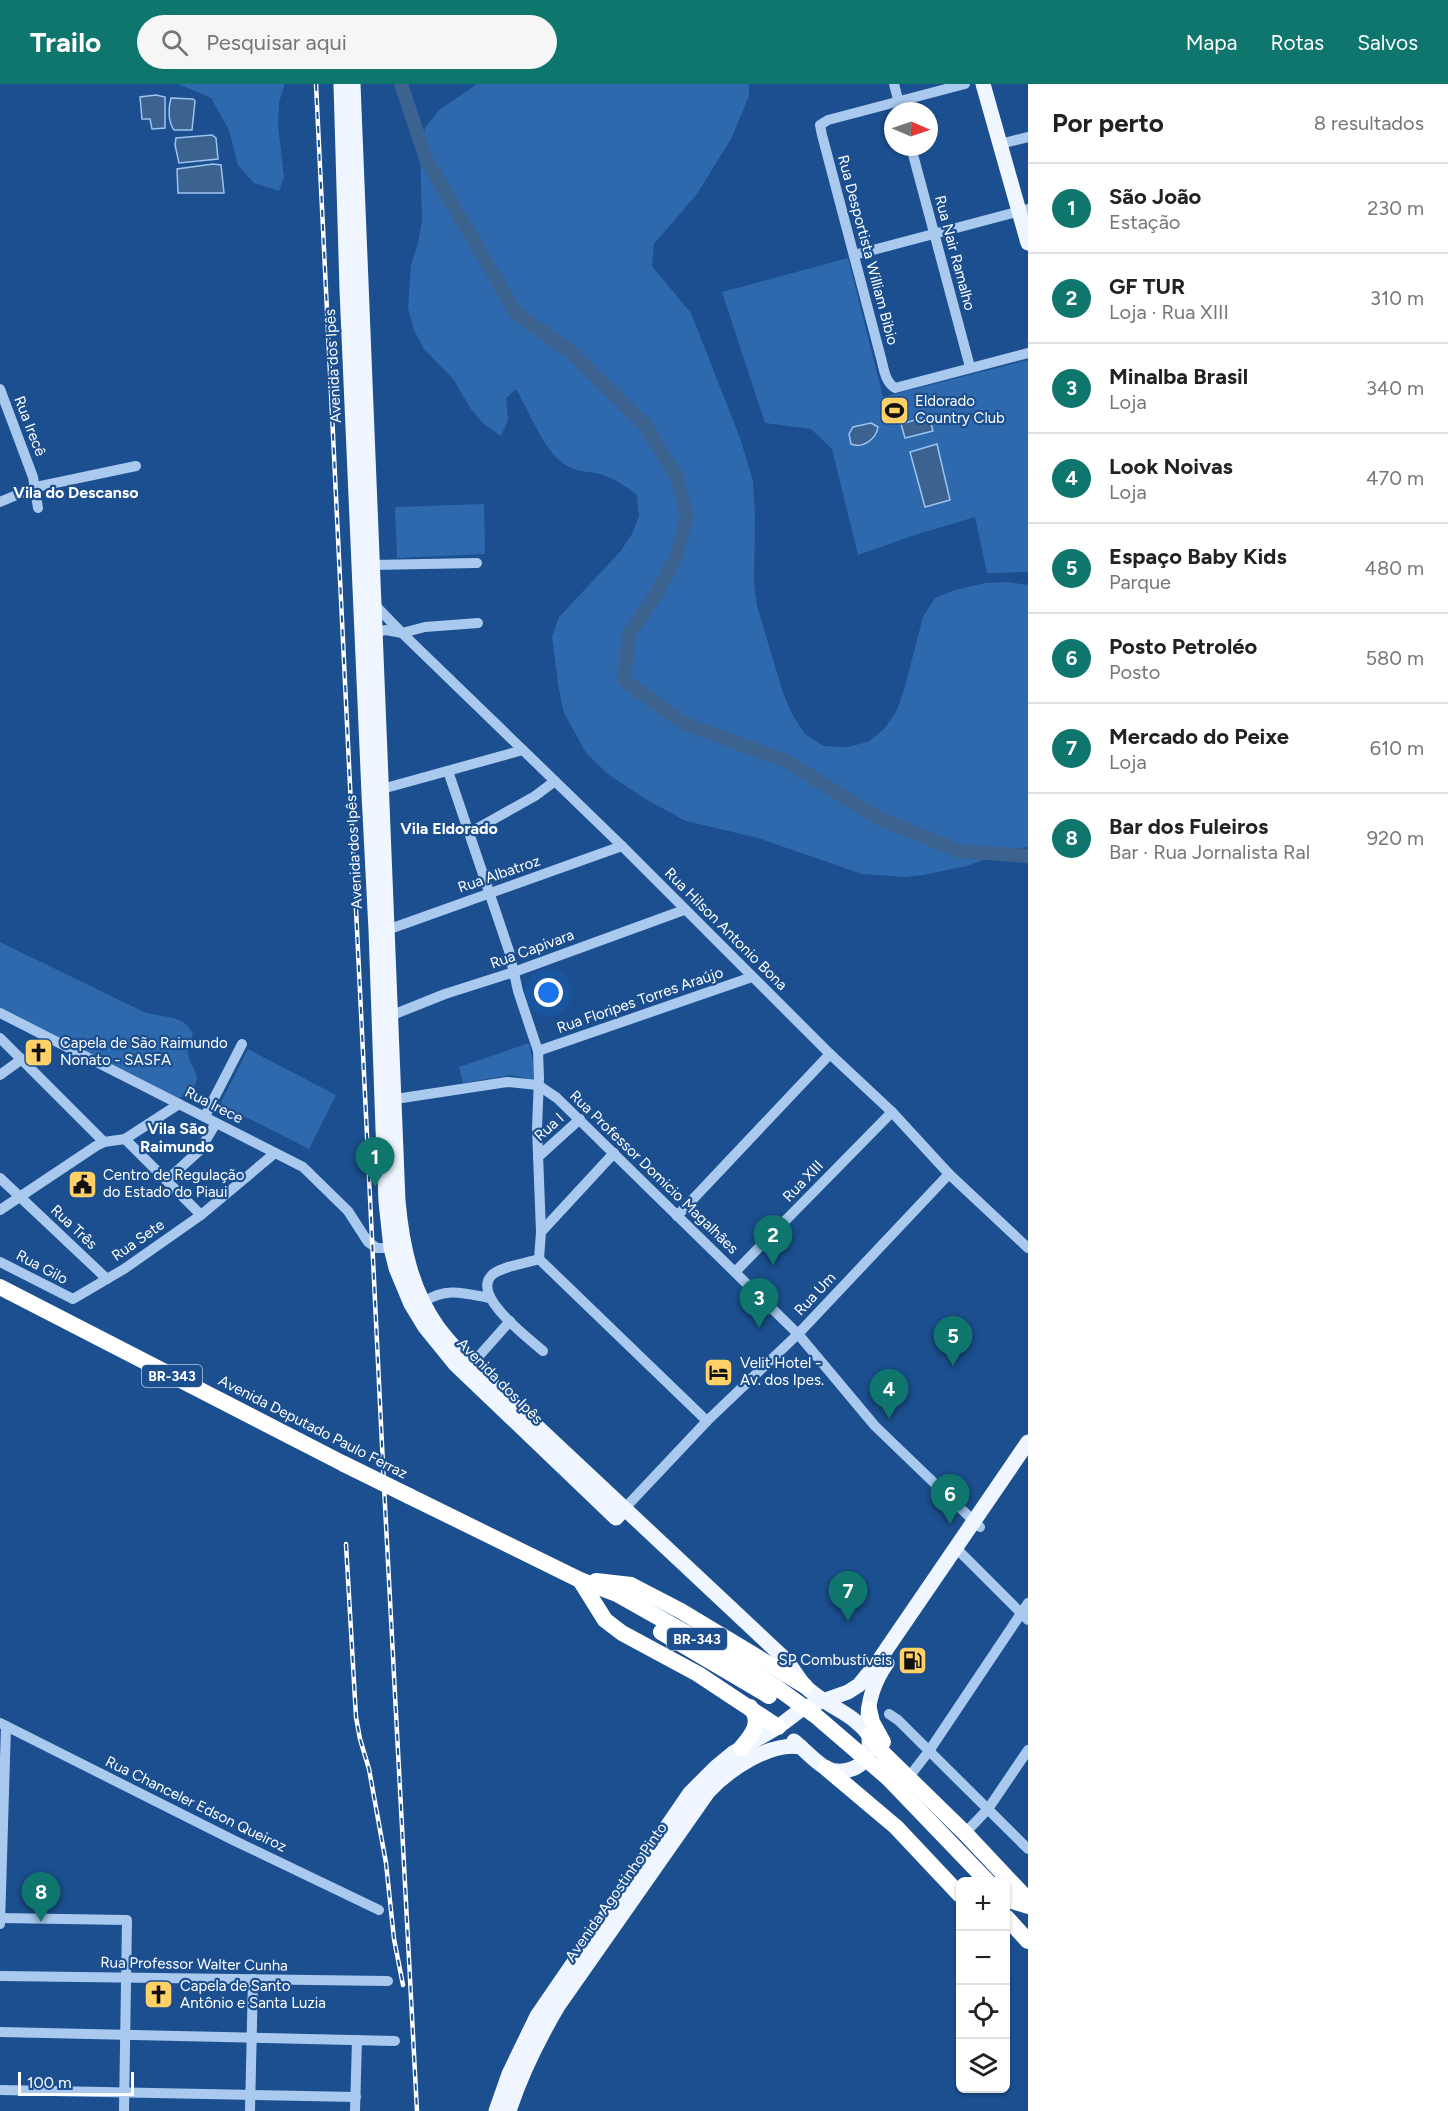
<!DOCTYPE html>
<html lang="pt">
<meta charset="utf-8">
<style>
body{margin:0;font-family:Figtree,sans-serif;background:#f6f6f6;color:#222}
.controls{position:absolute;right:18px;bottom:18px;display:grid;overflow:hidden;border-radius:9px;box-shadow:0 2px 4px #0004}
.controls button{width:54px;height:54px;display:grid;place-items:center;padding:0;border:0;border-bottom:2px solid #e0e0e0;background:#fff;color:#222;font:30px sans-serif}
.compass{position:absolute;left:884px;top:18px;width:54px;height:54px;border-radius:50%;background:#fff;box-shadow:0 2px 4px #0004;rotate:92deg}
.scale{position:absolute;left:18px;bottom:15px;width:116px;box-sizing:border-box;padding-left:6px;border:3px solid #fff;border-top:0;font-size:16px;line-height:21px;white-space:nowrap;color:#fff;-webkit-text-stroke:4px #1b4f8f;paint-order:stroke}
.you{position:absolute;left:549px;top:909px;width:21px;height:21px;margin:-15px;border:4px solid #fff;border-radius:50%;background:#1a73e8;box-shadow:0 0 0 9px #1a73e833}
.badge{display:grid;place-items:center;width:39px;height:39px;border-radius:50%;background:#0f766e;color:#fff;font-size:20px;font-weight:700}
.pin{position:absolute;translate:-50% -50px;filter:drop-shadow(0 2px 3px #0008)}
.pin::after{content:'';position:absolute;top:32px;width:21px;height:18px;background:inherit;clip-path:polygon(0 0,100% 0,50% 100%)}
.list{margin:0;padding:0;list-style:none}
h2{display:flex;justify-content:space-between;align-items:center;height:78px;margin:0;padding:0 24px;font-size:26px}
h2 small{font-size:20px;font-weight:400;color:#767676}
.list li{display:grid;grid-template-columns:39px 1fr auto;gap:18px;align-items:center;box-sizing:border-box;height:90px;padding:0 24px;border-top:2px solid #e0e0e0}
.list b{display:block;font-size:22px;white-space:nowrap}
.list p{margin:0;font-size:20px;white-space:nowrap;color:#767676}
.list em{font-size:20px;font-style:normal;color:#767676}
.icon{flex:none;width:33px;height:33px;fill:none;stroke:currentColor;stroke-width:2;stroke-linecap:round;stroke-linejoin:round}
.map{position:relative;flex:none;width:1028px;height:2027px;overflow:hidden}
header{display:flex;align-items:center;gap:36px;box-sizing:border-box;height:84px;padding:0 30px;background:#0f766e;color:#fff}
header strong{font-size:28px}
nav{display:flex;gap:33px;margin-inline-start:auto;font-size:21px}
.search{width:420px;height:54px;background:#f6f6f6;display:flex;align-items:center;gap:15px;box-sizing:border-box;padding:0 21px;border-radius:33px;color:#767676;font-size:22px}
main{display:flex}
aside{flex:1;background:#fff}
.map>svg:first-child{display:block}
.green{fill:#2e69ad}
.water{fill:#3c6290;stroke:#9cc4f0;stroke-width:1.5}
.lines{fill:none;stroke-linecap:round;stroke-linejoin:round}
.river{stroke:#3c6290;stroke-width:14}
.minor{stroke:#a9c9ee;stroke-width:10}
.major{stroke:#f0f6ff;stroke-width:15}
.highway{stroke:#fff;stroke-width:16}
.rail-casing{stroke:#fff;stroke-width:4.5}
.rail{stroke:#1b4f8f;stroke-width:2;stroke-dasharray:7;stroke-linecap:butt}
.highway-bridge{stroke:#fff;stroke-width:16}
.labels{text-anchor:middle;stroke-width:4.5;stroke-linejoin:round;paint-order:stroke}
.shield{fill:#1b4f8f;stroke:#bbcadd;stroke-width:1.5}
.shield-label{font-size:14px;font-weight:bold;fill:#fff}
.street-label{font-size:15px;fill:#fff;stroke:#1b4f8f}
.poi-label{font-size:15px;fill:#fff;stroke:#1b4f8f;text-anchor:start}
.neighbourhood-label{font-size:16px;font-weight:bold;fill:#fff;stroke:#1b4f8f}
</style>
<header>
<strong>Trailo</strong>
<div class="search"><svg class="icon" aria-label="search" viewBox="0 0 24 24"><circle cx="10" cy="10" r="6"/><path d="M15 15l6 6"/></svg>Pesquisar aqui</div>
<nav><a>Mapa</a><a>Rotas</a><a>Salvos</a></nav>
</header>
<main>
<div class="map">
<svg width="1028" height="2027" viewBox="0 0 1028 2027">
<rect width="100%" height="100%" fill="#1b4f8f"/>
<g class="green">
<path d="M178,0H285L279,18L278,42L284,93L279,107L254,99L238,81L229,46L211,14Z"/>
<path d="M477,0H749V12L732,53L697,110L654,160L652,182L691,229L740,354L753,397L755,432L754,500L757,522L783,609L792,630L805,650L824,662L847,663L868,658L885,644L897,626L904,606L923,533L935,514L955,506L985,499L1007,498L1028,501V763L1011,765L967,782L923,791L905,793L862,790L758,754L686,737L647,716L609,691L586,669L564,629L559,606L552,553L559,533L620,468L632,450L639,432L637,411C626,402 613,394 600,390C588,387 575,388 564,380C543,366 529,326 516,305L506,314L508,336L501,352L484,340L470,324L454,296L424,265L414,246L408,224L411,181L418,159L422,137L420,65L425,44L439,26Z"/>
<path d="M848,174L883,313L1028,276V488L987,489L975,433L915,451L858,471L832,365L811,345L765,339L722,208Z"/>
<path d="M484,420L485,470L397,474L395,423Z"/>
<path d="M0,858L146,929L174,934L183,938L189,943L193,950C191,958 186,965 189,974C190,978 193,983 195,987C201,1001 189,1011 176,1015L0,925Z"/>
<path d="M529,959L537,997L511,991L463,999L459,983Z"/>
<path d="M248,965L336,1011L309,1065L220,1020Z"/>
</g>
<g class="water">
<path d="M156,11L165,13V44L152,45L150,35H142L140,13Z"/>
<path d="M171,14L193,15L195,17L192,46H174C168,38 168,24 171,14Z"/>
<path d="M212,51L216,54L218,75L179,79L175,61L176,54Z"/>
<path d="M213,80L221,81L224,109H178L177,85Z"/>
<path d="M929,332L933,347L905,354L901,340Z"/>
<path d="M871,339L878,343C876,355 863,365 851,360L849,350L853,343Z"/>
<path d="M937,360L950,416L925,423L910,368Z"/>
</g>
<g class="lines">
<path class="river" d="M401,0L426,75L516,229L571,268L644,340L677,393L687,432L676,474L658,507L629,550L624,596L683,639L786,677L878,734L959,767L1028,772"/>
<g class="minor">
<path d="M894,0L901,27"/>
<path d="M965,0L828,36L820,41L822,51L881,274C884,285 885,298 895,304L1028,269"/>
<path d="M1000,60L1028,53"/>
<path d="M911,63L970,283"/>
<path d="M854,171L1028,125"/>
<path d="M0,305L33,393L38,424"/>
<path d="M0,418L36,403L136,382"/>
<path d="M372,481L477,479"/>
<path d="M372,518L402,549L622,762L830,970L892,1028L949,1090L1028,1164"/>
<path d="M369,549L386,546L402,549L425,543L478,539"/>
<path d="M448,687L509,867L518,907L538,967L539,994L537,1044L541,1148L539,1175"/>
<path d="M382,705L523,666"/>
<path d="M469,749L535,712L555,697"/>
<path d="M387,846L622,762"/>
<path d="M0,929L303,1083L348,1127L368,1158L377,1164H391"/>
<path d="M390,932L445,910L514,888L684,826"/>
<path d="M0,954L104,1058"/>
<path d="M538,967L752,893"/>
<path d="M0,991L22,975"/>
<path d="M389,1016L507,998L538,1001L557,1014L798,1250L875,1342L980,1443"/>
<path d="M205,1032L242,960"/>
<path d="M125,1055L201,1131"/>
<path d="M538,1073L580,1035"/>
<path d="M0,1094L107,1195"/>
<path d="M167,1096L200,1066L216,1039"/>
<path d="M0,1126L96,1062L104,1058L125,1055L179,1020"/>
<path d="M677,1132L830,970"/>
<path d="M541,1148L614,1069"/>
<path d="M539,1175L707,1337"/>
<path d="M539,1175C527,1179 498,1183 491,1192C472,1213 530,1255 543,1267"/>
<path d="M0,1178L73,1215L124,1185L201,1131L275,1069"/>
<path d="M735,1188L892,1028"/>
<path d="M423,1218C447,1203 463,1209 489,1214"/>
<path d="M471,1281L510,1237"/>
<path d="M624,1425L707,1337L798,1250L949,1090"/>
<path d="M956,1464L1028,1536"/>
<path d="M889,1630L898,1636L1028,1765"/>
<path d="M0,1639L233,1756L379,1826"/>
<path d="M909,1693L929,1667L1028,1519"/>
<path d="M965,1749L988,1725L1028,1666"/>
<path d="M0,1834L127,1836L124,2027"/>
<path d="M0,1840L6,1642"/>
<path d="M0,1892L388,1897"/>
<path d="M0,1948L395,1957"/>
<path d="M0,2006L356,2013"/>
<path d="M250,2027L253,1895"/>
<path d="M355,2027L357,1956"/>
</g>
<g class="major">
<path d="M341,0L347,206L369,710L376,846L383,1045L386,1118L391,1164L396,1184L411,1220L425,1243L455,1280L616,1434L624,1425"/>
<path d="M353,0L398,1117C402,1161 411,1205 437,1242C445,1253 455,1264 464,1274L785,1575C792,1583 798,1594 805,1602C824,1622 850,1626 869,1651"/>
<path d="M983,0L1028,159"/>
<path d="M794,1657C804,1665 815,1678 826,1684C843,1692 867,1684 869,1664C870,1655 868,1645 868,1636C868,1615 875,1596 887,1579"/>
<path d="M496,2027L509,1990L537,1932L690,1709L716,1683L733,1669L778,1643L803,1624L848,1608L859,1601L877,1579L1028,1358"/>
<path d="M509,2027C521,1990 538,1956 558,1922L708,1708C728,1686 771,1657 801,1663"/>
</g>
<g class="highway">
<path d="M0,1203L344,1380"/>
<path d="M409,1412L580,1496L617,1510L727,1572L776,1603"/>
<path d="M580,1496L605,1536L622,1549L698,1590L778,1643"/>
<path d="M596,1497L631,1501L681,1527L805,1602"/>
<path d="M661,1548L769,1612"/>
<path d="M869,1625L872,1638L883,1658"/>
<path d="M869,1651L882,1668L965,1749L1028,1816"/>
<path d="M741,1664C752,1651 763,1638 750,1623"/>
<path d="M826,1684L896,1743L960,1811"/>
<path d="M888,1694L988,1798"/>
<path d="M1006,1815L1028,1822"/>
<path d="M1006,1833L1028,1857"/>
</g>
<defs>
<g id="rail">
<path d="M316,0L384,1402L417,2027"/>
<path d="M346,1460L356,1633L360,1655L369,1685L386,1779L394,1855L403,1901"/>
</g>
</defs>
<use href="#rail" class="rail-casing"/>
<use href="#rail" class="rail"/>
<g class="highway-bridge">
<path d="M344,1380L409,1412"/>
<path d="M776,1603L816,1632L888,1694"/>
</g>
</g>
<defs>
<symbol id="stadium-square" viewBox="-11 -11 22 22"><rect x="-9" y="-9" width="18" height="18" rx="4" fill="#ffd166" stroke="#1b4f8f"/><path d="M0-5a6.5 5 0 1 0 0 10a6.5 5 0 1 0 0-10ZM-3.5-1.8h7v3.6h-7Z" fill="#111"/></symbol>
<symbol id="church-square" viewBox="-11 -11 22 22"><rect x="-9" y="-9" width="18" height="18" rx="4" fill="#ffd166" stroke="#1b4f8f"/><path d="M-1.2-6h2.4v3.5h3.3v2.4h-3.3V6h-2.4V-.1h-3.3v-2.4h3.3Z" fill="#111"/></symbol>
<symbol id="civic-square" viewBox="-11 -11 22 22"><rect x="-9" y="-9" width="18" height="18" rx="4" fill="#ffd166" stroke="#1b4f8f"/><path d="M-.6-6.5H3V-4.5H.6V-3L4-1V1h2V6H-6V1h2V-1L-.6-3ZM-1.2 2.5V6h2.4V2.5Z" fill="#111"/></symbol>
<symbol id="hotel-square" viewBox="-11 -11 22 22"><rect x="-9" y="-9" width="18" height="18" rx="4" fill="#ffd166" stroke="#1b4f8f"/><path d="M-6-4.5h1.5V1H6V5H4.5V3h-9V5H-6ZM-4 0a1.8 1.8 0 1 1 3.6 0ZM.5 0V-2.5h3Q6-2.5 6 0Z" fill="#111"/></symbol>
<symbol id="fuel-square" viewBox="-11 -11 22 22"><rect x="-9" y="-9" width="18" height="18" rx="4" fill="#ffd166" stroke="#1b4f8f"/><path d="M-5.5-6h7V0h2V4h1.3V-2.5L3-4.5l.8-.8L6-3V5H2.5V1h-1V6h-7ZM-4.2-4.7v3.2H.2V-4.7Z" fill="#111"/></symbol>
</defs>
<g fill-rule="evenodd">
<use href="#stadium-square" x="878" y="310" width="33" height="33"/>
<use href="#church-square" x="22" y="952" width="33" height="33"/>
<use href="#civic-square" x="66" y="1084" width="33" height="33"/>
<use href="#hotel-square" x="702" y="1272" width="33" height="33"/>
<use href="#fuel-square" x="896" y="1560" width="33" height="33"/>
<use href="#church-square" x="142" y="1894" width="33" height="33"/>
</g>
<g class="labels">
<g class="shield">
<rect x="142" y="1281" width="60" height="22" rx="4.5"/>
<rect x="667" y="1544" width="60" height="22" rx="4.5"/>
</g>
<g class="shield-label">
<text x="172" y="1297">BR-343</text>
<text x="697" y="1560">BR-343</text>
</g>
<g class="street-label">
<text transform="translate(868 166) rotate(75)" y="5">Rua Desportista William Bibio</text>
<text transform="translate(955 169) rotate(75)" y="5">Rua Nair Ramalho</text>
<text transform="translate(333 282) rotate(-93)" y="5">Avenida dos Ipês</text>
<text transform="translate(30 342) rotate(69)" y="5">Rua Irecê</text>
<text transform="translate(354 768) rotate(-93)" y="5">Avenida dos Ipês</text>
<text transform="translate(499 790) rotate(-19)" y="5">Rua Albatroz</text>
<text transform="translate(726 845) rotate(45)" y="5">Rua Hilson Antonio Bona</text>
<text transform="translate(532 865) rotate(-20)" y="5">Rua Capivara</text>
<text transform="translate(640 916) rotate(-19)" y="5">Rua Floripes Torres Araújo</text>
<text transform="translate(214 1021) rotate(27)" y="5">Rua Irece</text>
<text transform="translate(549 1043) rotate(-42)" y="5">Rua I</text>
<text transform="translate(654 1088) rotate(44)" y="5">Rua Professor Domicio Magalhães</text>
<text transform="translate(803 1097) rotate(-46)" y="5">Rua XIII</text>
<text transform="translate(74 1143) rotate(43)" y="5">Rua Três</text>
<text transform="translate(138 1156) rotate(-35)" y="5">Rua Sete</text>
<text transform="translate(42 1183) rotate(28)" y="5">Rua Gilo</text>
<text transform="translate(815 1210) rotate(-47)" y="5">Rua Um</text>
<text transform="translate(500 1297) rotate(45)" y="5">Avenida dos Ipês</text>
<text transform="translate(313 1343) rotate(27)" y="5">Avenida Deputado Paulo Ferraz</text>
<text transform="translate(196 1720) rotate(26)" y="5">Rua Chanceler Edson Queiroz</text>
<text transform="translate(616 1808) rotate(-55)" y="5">Avenida Agostinho Pinto</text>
<text transform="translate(194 1880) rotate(1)" y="5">Rua Professor Walter Cunha</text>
</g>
<g class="poi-label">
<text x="915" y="322">Eldorado<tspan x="915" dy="17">Country Club</tspan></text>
<text x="60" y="964">Capela de São Raimundo<tspan x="60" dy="17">Nonato - SASFA</tspan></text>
<text x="103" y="1096">Centro de Regulação<tspan x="103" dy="17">do Estado do Piaui</tspan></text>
<text x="740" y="1284">Velit Hotel -<tspan x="740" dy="17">Av. dos Ipes.</tspan></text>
<text x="892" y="1581" text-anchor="end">SP Combustíveis</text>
<text x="180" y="1907">Capela de Santo<tspan x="180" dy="17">Antônio e Santa Luzia</tspan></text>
</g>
<g class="neighbourhood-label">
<text x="76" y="414">Vila do Descanso</text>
<text x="449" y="750">Vila Eldorado</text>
<text x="177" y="1050">Vila São<tspan x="177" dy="18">Raimundo</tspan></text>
</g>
</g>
</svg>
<div class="controls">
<button>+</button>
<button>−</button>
<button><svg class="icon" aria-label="locate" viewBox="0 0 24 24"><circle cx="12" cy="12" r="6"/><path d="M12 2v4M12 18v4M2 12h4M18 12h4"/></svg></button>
<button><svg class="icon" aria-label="layers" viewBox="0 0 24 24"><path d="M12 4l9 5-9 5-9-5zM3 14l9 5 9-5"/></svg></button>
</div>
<svg class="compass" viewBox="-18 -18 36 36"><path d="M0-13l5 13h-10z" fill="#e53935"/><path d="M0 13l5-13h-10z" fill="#767676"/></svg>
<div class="scale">100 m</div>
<div class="you"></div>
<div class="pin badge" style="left:375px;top:1103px">1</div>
<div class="pin badge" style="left:773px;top:1181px">2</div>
<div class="pin badge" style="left:759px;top:1244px">3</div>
<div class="pin badge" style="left:889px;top:1335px">4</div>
<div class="pin badge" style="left:953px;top:1282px">5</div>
<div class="pin badge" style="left:950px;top:1440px">6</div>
<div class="pin badge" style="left:848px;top:1537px">7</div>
<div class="pin badge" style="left:41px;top:1838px">8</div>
</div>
<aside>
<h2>Por perto<small>8 resultados</small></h2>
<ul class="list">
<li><span class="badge">1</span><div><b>São João</b><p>Estação</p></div><em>230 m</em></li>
<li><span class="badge">2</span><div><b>GF TUR</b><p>Loja · Rua XIII</p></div><em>310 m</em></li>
<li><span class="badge">3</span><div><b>Minalba Brasil</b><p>Loja</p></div><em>340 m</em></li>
<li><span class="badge">4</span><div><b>Look Noivas</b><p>Loja</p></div><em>470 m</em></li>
<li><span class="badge">5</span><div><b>Espaço Baby Kids</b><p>Parque</p></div><em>480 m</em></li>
<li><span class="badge">6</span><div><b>Posto Petroléo</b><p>Posto</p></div><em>580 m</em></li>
<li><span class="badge">7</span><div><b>Mercado do Peixe</b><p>Loja</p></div><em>610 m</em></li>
<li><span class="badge">8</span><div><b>Bar dos Fuleiros</b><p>Bar · Rua Jornalista Ral</p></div><em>920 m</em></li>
</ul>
</aside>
</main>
